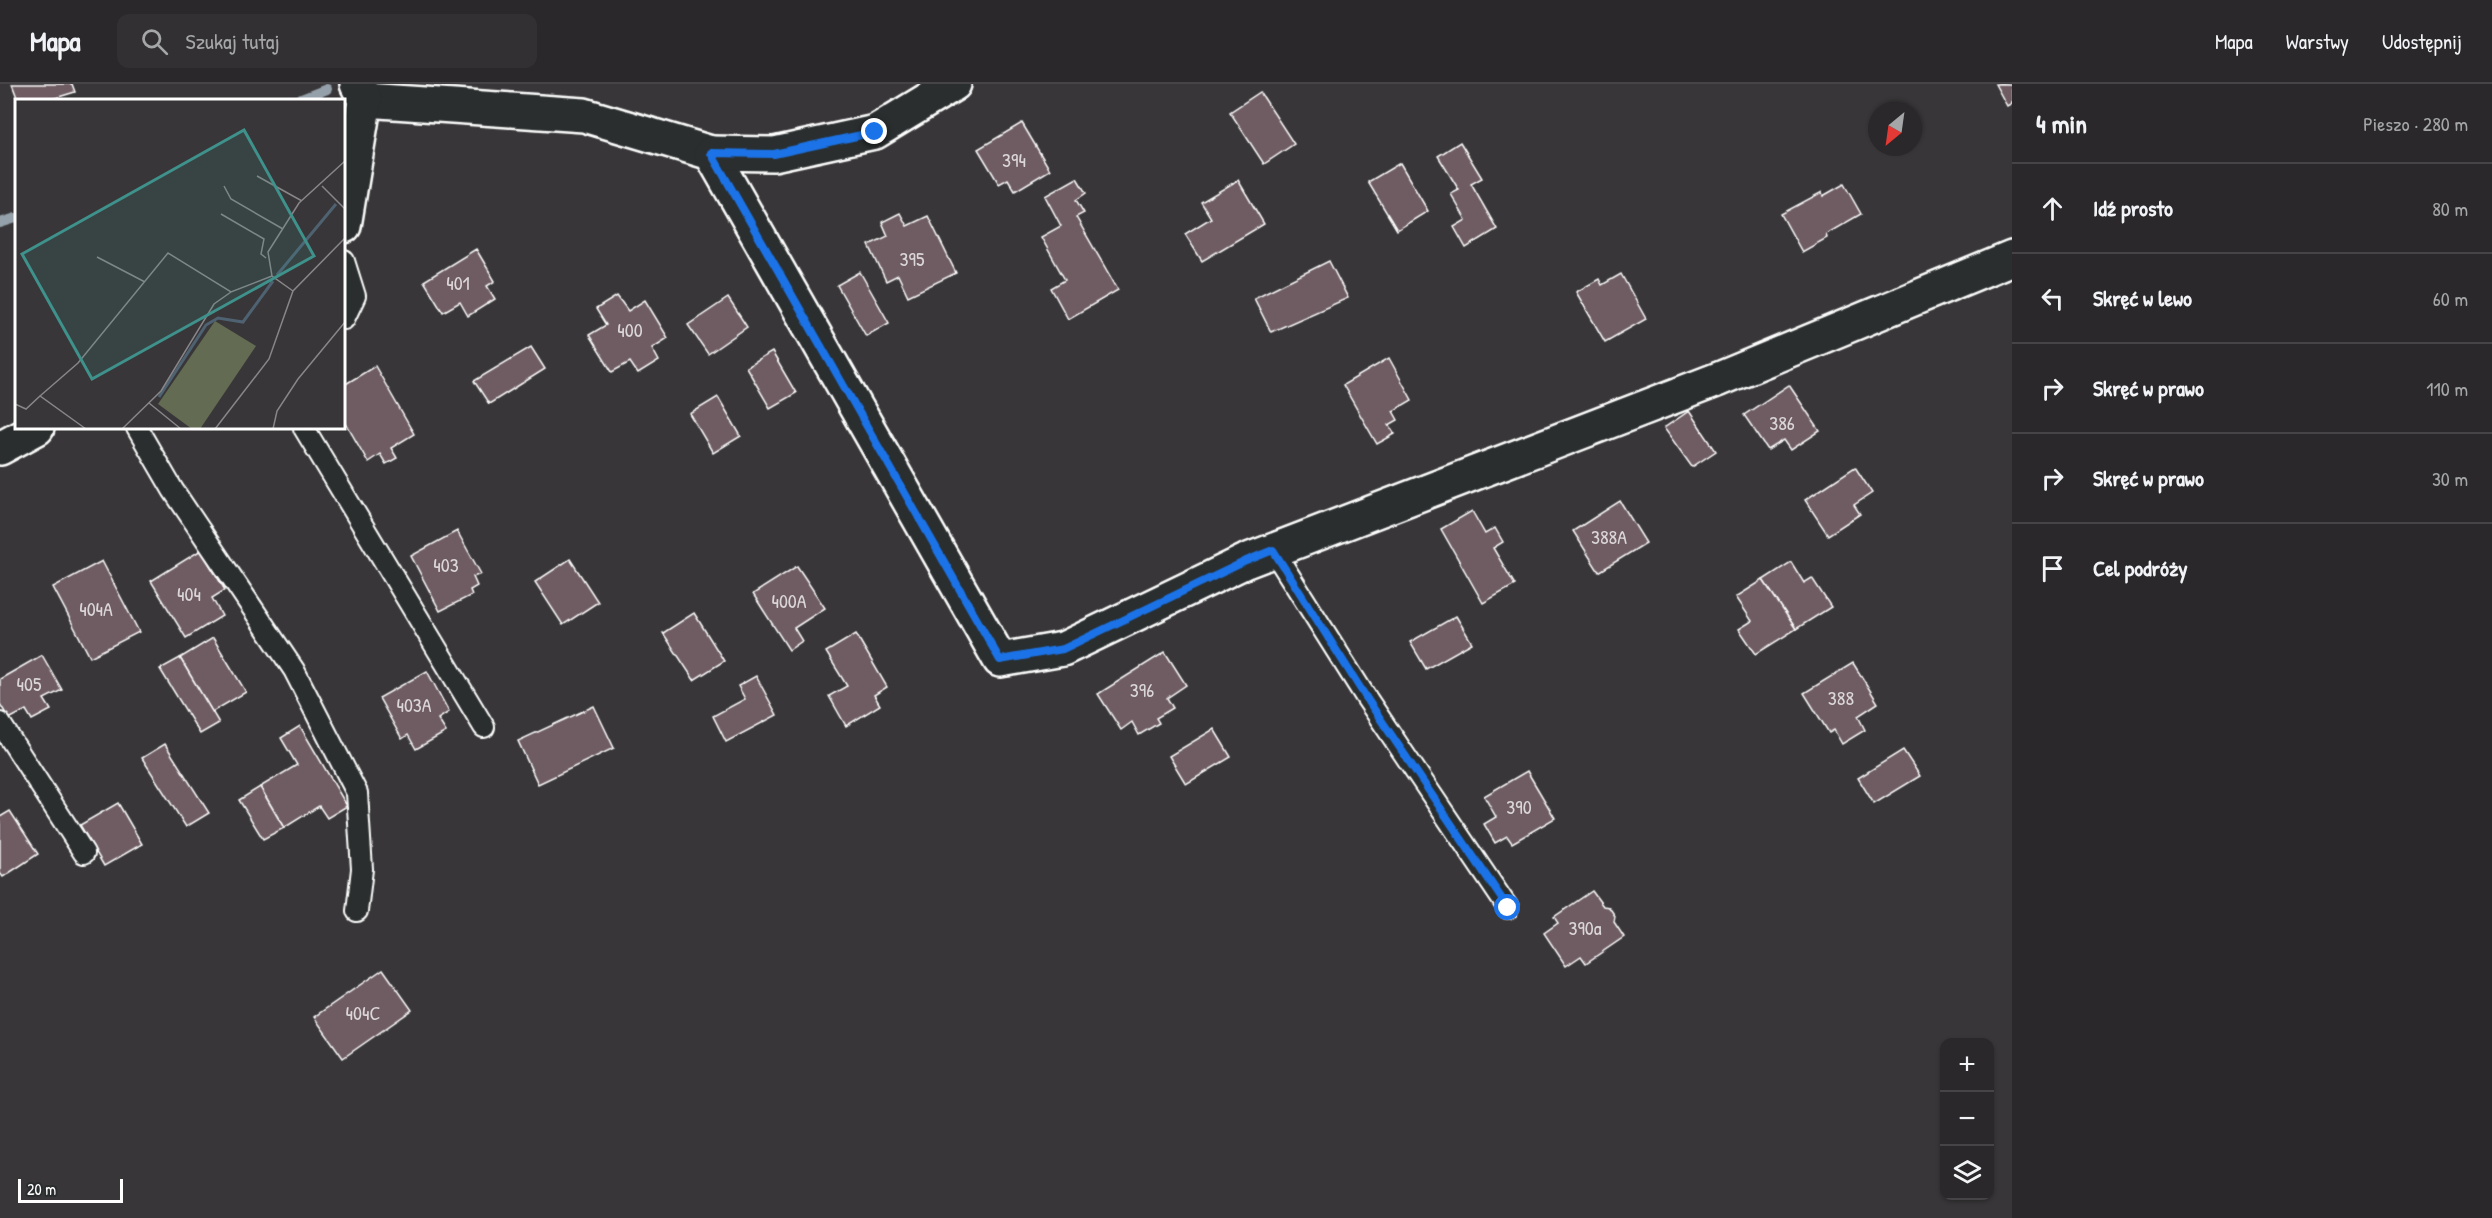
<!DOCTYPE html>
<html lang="pl">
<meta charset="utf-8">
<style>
body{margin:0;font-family:"Patrick Hand",sans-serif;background:#323032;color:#f1f3f6}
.controls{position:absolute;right:18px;bottom:18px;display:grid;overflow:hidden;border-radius:12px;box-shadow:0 2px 4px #0004}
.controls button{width:54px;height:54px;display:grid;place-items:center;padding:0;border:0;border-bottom:2px solid #464447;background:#2a282a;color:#f1f3f6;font:30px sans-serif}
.compass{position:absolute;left:1868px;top:18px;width:54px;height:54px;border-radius:50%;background:#2a282a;box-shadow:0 2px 4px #0004;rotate:209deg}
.scale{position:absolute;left:18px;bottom:15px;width:105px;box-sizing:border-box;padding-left:6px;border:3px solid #fff;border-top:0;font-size:16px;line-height:21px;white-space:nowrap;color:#fff;-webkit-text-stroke:4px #2a2d2e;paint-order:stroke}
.stop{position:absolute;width:18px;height:18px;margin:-14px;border:4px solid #1a73e8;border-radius:50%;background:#fff}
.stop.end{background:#1a73e8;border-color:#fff;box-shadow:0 2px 6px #0008}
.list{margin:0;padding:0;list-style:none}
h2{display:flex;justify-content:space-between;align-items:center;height:78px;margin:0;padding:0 24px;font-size:26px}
h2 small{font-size:20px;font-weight:400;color:#a5a6a8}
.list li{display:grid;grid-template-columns:39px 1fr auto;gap:18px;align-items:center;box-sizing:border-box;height:90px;padding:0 24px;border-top:2px solid #464447}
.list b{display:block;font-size:22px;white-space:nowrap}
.list em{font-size:20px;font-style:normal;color:#a5a6a8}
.icon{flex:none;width:33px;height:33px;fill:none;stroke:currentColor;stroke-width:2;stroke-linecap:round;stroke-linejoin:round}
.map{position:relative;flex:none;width:2012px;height:1134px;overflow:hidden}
header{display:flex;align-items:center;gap:36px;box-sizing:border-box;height:84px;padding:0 30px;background:#2a282a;border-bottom:2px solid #464447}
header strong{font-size:28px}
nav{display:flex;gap:33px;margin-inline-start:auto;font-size:21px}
.search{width:420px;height:54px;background:#323032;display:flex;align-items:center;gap:15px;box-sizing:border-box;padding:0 21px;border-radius:12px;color:#a5a6a8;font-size:22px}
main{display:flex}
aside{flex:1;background:#2a282a}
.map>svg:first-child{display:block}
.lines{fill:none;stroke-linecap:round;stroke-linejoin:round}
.stream{stroke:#95a1aa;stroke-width:10}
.building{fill:#6e5c62;stroke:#fff;stroke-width:1.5}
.lane-casing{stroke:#fff;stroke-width:24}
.street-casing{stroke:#fff;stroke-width:38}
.lane{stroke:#2a2d2e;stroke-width:20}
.street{stroke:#2a2d2e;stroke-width:33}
.route{stroke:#1a73e8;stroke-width:8}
.labels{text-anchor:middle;stroke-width:6;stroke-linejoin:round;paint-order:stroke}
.number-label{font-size:20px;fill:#dbd6d8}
.inset-river{fill:none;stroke:#4e6272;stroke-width:3}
.inset-road{fill:none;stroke:#888688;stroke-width:1.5}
.view{fill:#3f918b;fill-opacity:0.15;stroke:#3f918b;stroke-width:3}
.inset-edge{fill:none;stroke:#fff;stroke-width:3}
</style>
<header>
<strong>Mapa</strong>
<div class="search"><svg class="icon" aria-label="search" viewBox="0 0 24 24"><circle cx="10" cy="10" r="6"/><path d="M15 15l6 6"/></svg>Szukaj tutaj</div>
<nav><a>Mapa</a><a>Warstwy</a><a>Udostępnij</a></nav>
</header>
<main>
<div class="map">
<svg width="2012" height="1134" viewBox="0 0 2012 1134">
<rect width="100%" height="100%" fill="#383638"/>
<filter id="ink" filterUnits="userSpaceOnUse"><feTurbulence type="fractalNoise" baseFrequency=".0167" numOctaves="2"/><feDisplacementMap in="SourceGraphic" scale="12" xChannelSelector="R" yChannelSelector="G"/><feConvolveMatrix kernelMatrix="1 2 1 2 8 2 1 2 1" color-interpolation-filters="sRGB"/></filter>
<g filter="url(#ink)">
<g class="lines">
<g class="stream">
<path d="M299,16L327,5"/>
<path d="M0,139L16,134"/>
</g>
</g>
<g class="building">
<path d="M12,0H72L75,8L49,16H18Z"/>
<path d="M1995,0H2012V19L2007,22Z"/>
<path d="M1260,8L1294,60L1264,80L1230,28Z"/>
<path d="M1022,39L1050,86L1015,107L1008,95L999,100L978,65Z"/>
<path d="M1460,58L1482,94L1471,100L1497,145L1466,164L1454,143L1466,136L1451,110L1459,106L1438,72Z"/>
<path d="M1400,79L1428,127L1397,146L1368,98Z"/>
<path d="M1077,94L1086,109L1076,116L1084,129L1076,133L1118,206L1068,235L1051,204L1065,196L1041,153L1061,142L1045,112Z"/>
<path d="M1238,96L1264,140L1202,177L1185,150L1211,134L1201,118Z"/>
<path d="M1844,100L1861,130L1826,150L1827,154L1802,168L1781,130L1822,108L1823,112Z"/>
<path d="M900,129L907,142L928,132L956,189L908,212L898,191L886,197L869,161L888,152L882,138Z"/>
<path d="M476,165L495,197L487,202L495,215L468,232L460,218L443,228L424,197Z"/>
<path d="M1329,177L1348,214L1271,248L1254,214Z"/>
<path d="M860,188L889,239L866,252L837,201Z"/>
<path d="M1621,190L1646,235L1605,258L1576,208L1599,195L1602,201Z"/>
<path d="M617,212L628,227L645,216L668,254L652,264L659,277L638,290L630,278L612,288L589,251L606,241L596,225Z"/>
<path d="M728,214L747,243L708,270L688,241Z"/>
<path d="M531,263L545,285L489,320L474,297Z"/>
<path d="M772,268L796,309L770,324L746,283Z"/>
<path d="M1389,274L1412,316L1393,327L1398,336L1389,341L1395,350L1377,360L1343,301Z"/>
<path d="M375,282L414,350L391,364L397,374L386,380L380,370L368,378L344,336V301Z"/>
<path d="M1789,301L1820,347L1791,366L1784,356L1768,366L1744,331Z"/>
<path d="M718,313L741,352L713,369L690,330Z"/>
<path d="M1689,327L1716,367L1692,383L1664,344Z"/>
<path d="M1855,383L1872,409L1854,421L1860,430L1828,451L1805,416Z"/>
<path d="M1620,417L1646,459L1599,488L1573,447Z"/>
<path d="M1472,427L1485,450L1495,444L1503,458L1493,464L1515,501L1483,519L1441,445Z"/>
<path d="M457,447L481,490L473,493L477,502L470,506L472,511L440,527L411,472Z"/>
<path d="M201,466L225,506L212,514L222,532L186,554L151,497Z"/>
<path d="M570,475L598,518L563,541L535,498Z"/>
<path d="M102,477L139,548L90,573L53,503Z"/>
<path d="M1791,478L1804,499L1812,494L1831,523L1796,545L1763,496Z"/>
<path d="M797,482L825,524L794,544L802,557L789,566L753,510Z"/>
<path d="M1763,496L1796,545L1756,570L1739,545L1752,537L1736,513Z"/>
<path d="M694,529L724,577L694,596L663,549Z"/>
<path d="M1456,532L1472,559L1426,585L1410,558Z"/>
<path d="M856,550L887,603L874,611L880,621L846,642L829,612L847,602L826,568Z"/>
<path d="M213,554L246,608L212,628L180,574Z"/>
<path d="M1165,568L1186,601L1167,614L1173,624L1156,634L1159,639L1139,651L1132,638L1121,646L1098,610Z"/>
<path d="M42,571L62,606L44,615L51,626L32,636L26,626L9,635L0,620V595Z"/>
<path d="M180,574L219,639L200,650L160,585Z"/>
<path d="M1853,579L1878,619L1858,632L1865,646L1842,660L1834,646L1829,649L1804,609Z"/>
<path d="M427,587L449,628L438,635L446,648L416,665L408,651L402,655L379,614Z"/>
<path d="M756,592L777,631L726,658L713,632L745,615L738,602Z"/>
<path d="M594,622L614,664L538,700L518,657Z"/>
<path d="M300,642L347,722L327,734L319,722L284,744L260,703L297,681L281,654Z"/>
<path d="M1214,645L1231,673L1186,700L1169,672Z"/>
<path d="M165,660L209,729L186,743L142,674Z"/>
<path d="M1903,666L1920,692L1874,720L1858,694Z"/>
<path d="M1527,687L1555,734L1512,759L1507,752L1495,759L1484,740L1496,733L1484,712Z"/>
<path d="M260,703L284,744L263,755L239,716Z"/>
<path d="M118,719L142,760L104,782L80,741Z"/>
<path d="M10,727L38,770L3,793L0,789V733Z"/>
<path d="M1592,807L1603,822L1609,823L1615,832L1614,838L1624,853L1586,879L1581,872L1566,882L1544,849L1558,839L1554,833Z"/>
<path d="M383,885L412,926L343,974L314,933Z"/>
</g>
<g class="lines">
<defs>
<g id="lane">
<path d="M344,177L355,212L344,235"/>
<path d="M137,344L173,406L294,586L357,709L362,785L357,827"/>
<path d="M304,344L484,643"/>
<path d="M1273,466L1367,615L1508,824"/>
<path d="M0,639L84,769"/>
</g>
<g id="street">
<path d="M365,16L584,31L711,69L1000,576L1063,565L1246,477L1719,295L2012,174"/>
<path d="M711,69L774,70L875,48L954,0"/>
<path d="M344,142L365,16L357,0"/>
<path d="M0,364L37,344"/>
</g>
</defs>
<use href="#lane" class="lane-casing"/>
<use href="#street" class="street-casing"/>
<use href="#lane" class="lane"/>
<use href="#street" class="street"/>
</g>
</g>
<g class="lines" filter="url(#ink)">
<path class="route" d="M875,48L774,70L711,69L1000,576L1063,565L1246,477L1273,466L1367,615L1508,824"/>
</g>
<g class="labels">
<g class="number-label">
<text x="1014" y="83">394</text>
<text x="912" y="182">395</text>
<text x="458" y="206">401</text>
<text x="630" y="253">400</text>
<text x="1782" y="346">386</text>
<text x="1609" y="460">388A</text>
<text x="446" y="488">403</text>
<text x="189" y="517">404</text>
<text x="789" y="524">400A</text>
<text x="96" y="532">404A</text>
<text x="29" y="607">405</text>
<text x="1142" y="613">396</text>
<text x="1841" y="621">388</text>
<text x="414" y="628">403A</text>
<text x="1519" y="730">390</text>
<text x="1585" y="851">390a</text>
<text x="363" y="936">404C</text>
</g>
</g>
<g transform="translate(15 15)">
<rect width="330" height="330" fill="#383638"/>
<path d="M200,222L241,247L185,330H177L143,305Z" fill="#636b52"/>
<path class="inset-river" d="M262,176L321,105M144,298L191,226L203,219L228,223L258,182"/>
<path class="inset-road" d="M242,77L287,102M209,87L216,100L268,130M307,87L330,110M206,115L249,140L246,155L251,159M82,158L130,183M278,192L257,177L253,153L284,104L330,62M25,297L63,264L153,154L216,193L257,177M134,304L166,330M0,305L11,310L25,297L71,330M107,330L146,292L199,205L216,193M200,330L254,260L278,192L330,139M258,330L262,312L283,280L330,223"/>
<path class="view" d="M229,31L299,157L77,280L7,155Z"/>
<rect width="330" height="330" class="inset-edge"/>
</g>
</svg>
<div class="controls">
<button>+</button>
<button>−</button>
<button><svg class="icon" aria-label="layers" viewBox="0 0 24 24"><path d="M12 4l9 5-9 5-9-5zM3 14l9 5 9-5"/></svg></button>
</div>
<svg class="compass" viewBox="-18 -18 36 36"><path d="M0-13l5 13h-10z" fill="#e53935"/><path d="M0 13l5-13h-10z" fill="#a5a6a8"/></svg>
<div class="scale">20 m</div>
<div class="stop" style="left:1508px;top:824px"></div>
<div class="stop end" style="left:875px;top:48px"></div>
</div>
<aside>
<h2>4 min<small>Pieszo · 280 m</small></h2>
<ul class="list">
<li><svg class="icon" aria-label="ahead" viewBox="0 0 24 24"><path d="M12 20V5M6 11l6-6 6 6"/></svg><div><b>Idź prosto</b></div><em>80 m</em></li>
<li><svg class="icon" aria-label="left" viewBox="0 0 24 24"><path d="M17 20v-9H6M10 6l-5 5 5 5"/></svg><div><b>Skręć w lewo</b></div><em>60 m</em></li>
<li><svg class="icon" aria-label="right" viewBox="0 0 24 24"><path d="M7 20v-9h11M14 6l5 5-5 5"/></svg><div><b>Skręć w prawo</b></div><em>110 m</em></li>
<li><svg class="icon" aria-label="right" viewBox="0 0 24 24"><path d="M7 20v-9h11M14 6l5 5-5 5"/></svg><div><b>Skręć w prawo</b></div><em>30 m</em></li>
<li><svg class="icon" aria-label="arrive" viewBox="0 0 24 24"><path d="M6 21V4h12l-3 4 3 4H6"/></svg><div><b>Cel podróży</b></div></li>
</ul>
</aside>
</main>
